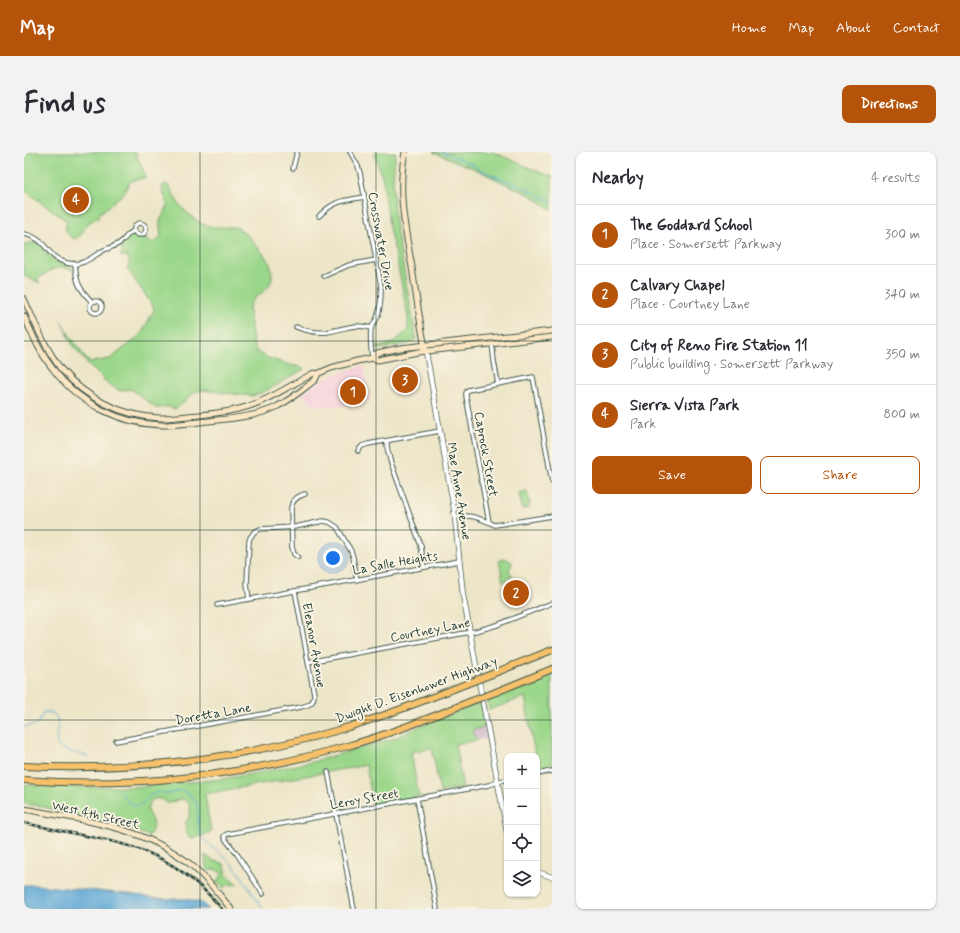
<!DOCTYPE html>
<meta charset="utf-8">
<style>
body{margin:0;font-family:Mynerve,sans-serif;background:#f2f2f3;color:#2b2b33}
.controls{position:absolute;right:12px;bottom:12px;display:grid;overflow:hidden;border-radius:8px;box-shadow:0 1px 3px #0004}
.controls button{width:36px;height:36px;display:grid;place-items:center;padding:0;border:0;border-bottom:1px solid #e1e1e2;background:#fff;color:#2b2b33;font:20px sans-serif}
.you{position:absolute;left:309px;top:406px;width:14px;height:14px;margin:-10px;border:3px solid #fff;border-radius:50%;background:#1a73e8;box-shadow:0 0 0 6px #1a73e833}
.badge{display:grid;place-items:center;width:26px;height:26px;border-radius:50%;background:#b45309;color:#fff;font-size:13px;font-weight:700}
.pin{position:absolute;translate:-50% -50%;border:2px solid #fff;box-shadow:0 1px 4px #0006}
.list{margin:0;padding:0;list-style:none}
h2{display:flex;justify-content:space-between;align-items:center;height:52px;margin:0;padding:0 16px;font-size:17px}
h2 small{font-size:13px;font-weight:400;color:#7c7c81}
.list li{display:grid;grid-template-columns:26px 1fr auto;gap:12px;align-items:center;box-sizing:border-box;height:60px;padding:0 16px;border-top:1px solid #e1e1e2}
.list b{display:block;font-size:15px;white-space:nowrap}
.list p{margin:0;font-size:13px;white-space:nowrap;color:#7c7c81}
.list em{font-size:13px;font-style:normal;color:#7c7c81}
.actions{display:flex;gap:8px;padding:12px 16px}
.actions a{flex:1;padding:9px 0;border:1px solid #b45309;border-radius:8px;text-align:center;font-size:14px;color:#b45309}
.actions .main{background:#b45309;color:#fff}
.icon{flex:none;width:22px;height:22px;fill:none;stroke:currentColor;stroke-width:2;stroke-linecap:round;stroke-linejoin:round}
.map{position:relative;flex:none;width:528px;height:757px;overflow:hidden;border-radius:8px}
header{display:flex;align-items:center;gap:24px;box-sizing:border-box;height:56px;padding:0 20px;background:#b45309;color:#fff}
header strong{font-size:19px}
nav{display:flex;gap:22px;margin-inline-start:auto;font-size:14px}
.intro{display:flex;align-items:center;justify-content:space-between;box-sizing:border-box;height:96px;padding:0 24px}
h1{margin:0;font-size:28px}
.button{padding:10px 18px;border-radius:8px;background:#b45309;color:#fff;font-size:14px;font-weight:700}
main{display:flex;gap:24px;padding:0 24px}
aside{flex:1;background:#fff;border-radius:8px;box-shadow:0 1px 3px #0004}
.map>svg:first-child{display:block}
.built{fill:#f5cfda}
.industrial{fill:#d1bdcb}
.green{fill:#9bd78b;stroke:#5d8a60}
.water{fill:#5fa8d6;stroke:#3f7285}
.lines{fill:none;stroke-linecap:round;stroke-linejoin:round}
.stream{stroke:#5fa8d6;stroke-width:1}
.minor-casing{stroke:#3e564a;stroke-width:5.5}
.tertiary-casing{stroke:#3e564a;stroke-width:6}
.secondary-casing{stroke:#3e564a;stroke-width:7}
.motorway-casing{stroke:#3e564a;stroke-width:8}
.minor{stroke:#fff;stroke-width:3.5}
.tertiary{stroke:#fff;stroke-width:4.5}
.secondary{stroke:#fbe6c4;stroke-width:5}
.motorway{stroke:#f6c16b;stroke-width:6}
.rail-casing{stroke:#1f3d34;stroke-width:2.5}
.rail{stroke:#fcf5e5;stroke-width:1;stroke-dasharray:3;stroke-linecap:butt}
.motorway-bridge-casing{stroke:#3e564a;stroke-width:8;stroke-linecap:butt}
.motorway-bridge{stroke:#f6c16b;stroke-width:6}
.grid{fill:none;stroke:#1f3d34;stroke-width:1;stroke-opacity:0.55}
.labels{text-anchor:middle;stroke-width:3.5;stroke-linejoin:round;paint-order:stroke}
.street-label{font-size:13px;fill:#1f3d34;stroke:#fcf5e5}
</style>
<header>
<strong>Map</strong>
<nav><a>Home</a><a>Map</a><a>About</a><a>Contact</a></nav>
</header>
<div class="intro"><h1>Find us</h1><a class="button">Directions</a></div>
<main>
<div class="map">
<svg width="528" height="757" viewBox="0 0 528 757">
<rect width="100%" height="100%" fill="#fcf5e5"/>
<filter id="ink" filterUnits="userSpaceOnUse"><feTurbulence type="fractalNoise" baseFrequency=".025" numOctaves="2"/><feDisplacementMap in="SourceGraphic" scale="8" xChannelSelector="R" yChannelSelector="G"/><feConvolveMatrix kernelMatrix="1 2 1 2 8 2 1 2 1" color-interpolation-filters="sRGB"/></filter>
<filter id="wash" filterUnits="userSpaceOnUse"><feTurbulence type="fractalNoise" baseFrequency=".012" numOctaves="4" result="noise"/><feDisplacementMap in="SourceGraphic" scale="16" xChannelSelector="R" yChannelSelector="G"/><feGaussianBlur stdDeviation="0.9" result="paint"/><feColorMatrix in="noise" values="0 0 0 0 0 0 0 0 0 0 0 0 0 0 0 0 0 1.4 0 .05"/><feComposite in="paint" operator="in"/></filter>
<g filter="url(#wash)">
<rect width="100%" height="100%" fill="#ece5c7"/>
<path class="built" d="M340,214L346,248L319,254H289L278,242L292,231L301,226L321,219Z"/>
<path class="industrial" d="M461,575L463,587L454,588L450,584L449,578Z"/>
<g class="green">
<path d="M0,0H111L122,25L108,29L106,30L99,42L74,63L75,66C66,68 60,74 58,82L51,87C43,84 39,76 43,69L0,38Z"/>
<path d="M350,0H372C368,23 369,47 371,70L392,185L391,188L387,191L355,197L352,196L351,192L355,195L369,191L376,185L384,177V165L371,99L366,81L359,28Z"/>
<path d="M409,0H469L520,22L528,24V58L505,42L480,31L456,19Z"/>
<path d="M141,32L144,33C147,38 150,43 153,49C158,57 167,65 175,70C184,76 195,75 205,75C208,75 211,75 214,76C220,78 239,101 243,107C247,112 248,119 248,125C247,141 227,143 225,156L229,191L233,200L242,205L266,213L278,215L280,217C267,224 239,243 227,244L178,238C164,241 162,251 151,257L145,255H141L135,256H132L107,237L96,239L86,233L80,228L62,210L49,194L37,169L46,184L63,208L67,210L86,207L112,187L119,179L130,158L129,154L104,118C105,112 106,109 103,104H96C101,97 97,99 97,93L102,89L106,84L108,83H110L115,86H119L128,91C131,90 134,89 136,86C138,81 135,75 136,69C138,63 144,58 143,51C142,44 136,40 139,33Z"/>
<path d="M6,91H13C20,97 24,105 33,109C39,113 47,112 49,119C33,111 27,119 13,127L16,131L4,126L0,124V92Z"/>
<path d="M502,339H503L506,352L504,356L499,357L498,356L495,341Z"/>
<path d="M478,407H482L487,409L488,411L485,419L487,422L489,423L479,430L475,408Z"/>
<path d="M528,521V617L514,619L513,604H511L501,545L465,558L463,547Z"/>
<path d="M456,550L461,575L449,578L450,584L454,588L431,592L439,635L416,640L408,596L387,600L394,641L397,644L349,653L342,613L181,642L187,680C180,683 172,686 165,686C163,682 161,674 162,670C162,669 163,668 164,667C166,663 167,656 165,652C158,642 152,650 145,651C142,651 142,650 139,648C130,644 126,648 123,657C127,671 133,668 125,684L110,678L93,673L40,661L17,654L0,652V633L58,635H110L199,627L227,622L288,610L357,590L369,587L387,578Z"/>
<path d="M181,703L190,709L199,711L202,717V723L210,729L213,733L205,732L199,736C198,732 195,730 191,732L198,723V721L190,717L184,719L182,716Z"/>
</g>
<path class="water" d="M0,733H11L104,742L131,746L150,747H164L178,751L184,757H0Z"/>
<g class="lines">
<g class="stream">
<path d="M418,0L448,12L456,18L480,28L499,35L528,50"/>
<path d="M0,575L13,572L15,570L20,560C45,559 26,585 35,595C40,600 57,601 65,605"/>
<path d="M96,639L105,651L110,654C123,653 122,644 131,641C136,639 139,641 144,642C148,642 152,639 156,638C163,640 170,646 173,652C175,661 173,672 176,680C179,690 190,696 198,702C214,715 227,740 239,757"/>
</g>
</g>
</g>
<g filter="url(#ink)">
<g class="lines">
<defs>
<g id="minor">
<path d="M326,0L334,14L336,21L357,134C357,145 357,155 353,166C351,170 348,173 347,177C346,186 347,197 348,206"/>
<path d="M269,16L273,0"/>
<path d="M295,64C311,48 319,49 340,45"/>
<circle cx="116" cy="77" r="6"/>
<path d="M0,82C6,83 12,86 17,90C26,99 28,107 43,111C59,115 67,105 80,98C85,96 92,94 97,90C102,86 104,80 111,79"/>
<path d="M51,111C52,131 55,136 68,150"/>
<path d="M300,124L325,113L352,108"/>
<circle cx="72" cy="155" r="6"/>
<path d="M272,175C282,179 293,181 303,180C321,177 328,171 347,176"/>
<path d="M468,191L470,209L474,232"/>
<path d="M363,289V295L366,308L397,394L400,415"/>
<path d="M334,299L338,294L344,292L416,279"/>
<path d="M431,365C445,363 449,364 462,369C466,370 467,372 471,373L528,364"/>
<path d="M465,370L442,244V241L444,238L509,225L528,330"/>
<path d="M274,405L270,402L268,395L267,356C268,348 274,344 281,342"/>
<path d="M225,447L223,432L225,389L226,386L230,380L236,377L271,375L299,369L305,370L313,375L327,399L329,405L333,428"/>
<path d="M193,453L435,409"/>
<path d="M284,510L452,479L473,473L528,451"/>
<path d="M92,589L277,555C285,553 290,552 290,542L271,439"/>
<path d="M304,620L330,757"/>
<path d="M513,622L528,619"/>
<path d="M393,647L413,757"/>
<path d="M239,742L213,702L202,688L200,684L203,682L465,633L483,627"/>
</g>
<g id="tertiary">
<path d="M402,200L430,357L439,443L483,680"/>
<path d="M513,720L528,725"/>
</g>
<g id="secondary">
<path d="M381,0C373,39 381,77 388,115C392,143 396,172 402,200"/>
<path d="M0,147C11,171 21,196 37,217C61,246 98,264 135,266C148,266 162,264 175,263C194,261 213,259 231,252C251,244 269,232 288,222L290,221L293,222L307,216L333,209L348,206L354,208L394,200L528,185"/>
<path d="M0,164C8,182 16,201 29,217C54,251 96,272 138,273C150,273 163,271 175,270C200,267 232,266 254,254C268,247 279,237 291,228L293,224V222"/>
<path d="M348,206L353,201L376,196L528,179"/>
<path d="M0,657C58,668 118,674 166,712C182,725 194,741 207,757"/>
</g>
<g id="motorway">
<path d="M468,522L528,498"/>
<path d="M472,540L528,517"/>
<path d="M0,614C105,619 210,608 311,579C356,566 399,549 442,532"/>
<path d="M0,628C107,636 217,624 320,595C363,583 404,567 445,550"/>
</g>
</defs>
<use href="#minor" class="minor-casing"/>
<use href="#tertiary" class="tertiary-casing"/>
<use href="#secondary" class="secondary-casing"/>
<use href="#motorway" class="motorway-casing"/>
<use href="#minor" class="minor"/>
<use href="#tertiary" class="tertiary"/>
<use href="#secondary" class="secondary"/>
<use href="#motorway" class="motorway"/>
<defs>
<path id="rail" d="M0,671C19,675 38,679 57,683C78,687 100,691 120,699C150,711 177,732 198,757"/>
</defs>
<use href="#rail" class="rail-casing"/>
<use href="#rail" class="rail"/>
<defs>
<g id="motorway-bridge">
<path d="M442,532L468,522"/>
<path d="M445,550L472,540"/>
</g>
</defs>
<use href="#motorway-bridge" class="motorway-bridge-casing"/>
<use href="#motorway-bridge" class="motorway-bridge"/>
</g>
</g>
<path class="grid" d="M176,0V757M352,0V757M0,189H528M0,378H528M0,568H528"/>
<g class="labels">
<g class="street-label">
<text transform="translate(358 89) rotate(80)" y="5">Crosswater Drive</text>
<text transform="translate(463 302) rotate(80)" y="5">Caprock Street</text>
<text transform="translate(436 339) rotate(81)" y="5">Mae Anne Avenue</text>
<text transform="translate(371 410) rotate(-10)" y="5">La Salle Heights</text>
<text transform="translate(406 477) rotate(-11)" y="5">Courtney Lane</text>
<text transform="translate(291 493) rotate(80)" y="5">Eleanor Avenue</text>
<text transform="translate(392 537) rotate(-20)" y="5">Dwight D. Eisenhower Highway</text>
<text transform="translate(189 561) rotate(-10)" y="5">Doretta Lane</text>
<text transform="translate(340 646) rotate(-10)" y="5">Leroy Street</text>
<text transform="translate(72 662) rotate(13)" y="5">West 4th Street</text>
</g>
</g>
</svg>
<div class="controls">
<button>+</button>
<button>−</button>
<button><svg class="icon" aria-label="locate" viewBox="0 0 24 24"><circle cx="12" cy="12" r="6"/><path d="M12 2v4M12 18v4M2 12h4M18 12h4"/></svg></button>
<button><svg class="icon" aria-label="layers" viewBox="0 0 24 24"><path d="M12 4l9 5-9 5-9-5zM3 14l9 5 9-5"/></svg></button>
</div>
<div class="you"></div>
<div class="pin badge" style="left:329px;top:240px">1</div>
<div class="pin badge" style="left:492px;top:441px">2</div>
<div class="pin badge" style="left:381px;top:228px">3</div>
<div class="pin badge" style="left:52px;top:48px">4</div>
</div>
<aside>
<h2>Nearby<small>4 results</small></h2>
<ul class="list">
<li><span class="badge">1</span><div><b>The Goddard School</b><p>Place · Somersett Parkway</p></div><em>300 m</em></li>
<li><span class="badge">2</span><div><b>Calvary Chapel</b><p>Place · Courtney Lane</p></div><em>340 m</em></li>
<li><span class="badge">3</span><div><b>City of Reno Fire Station 11</b><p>Public building · Somersett Parkway</p></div><em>350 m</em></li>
<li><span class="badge">4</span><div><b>Sierra Vista Park</b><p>Park</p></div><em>800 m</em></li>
</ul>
<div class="actions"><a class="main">Save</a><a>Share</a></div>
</aside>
</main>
